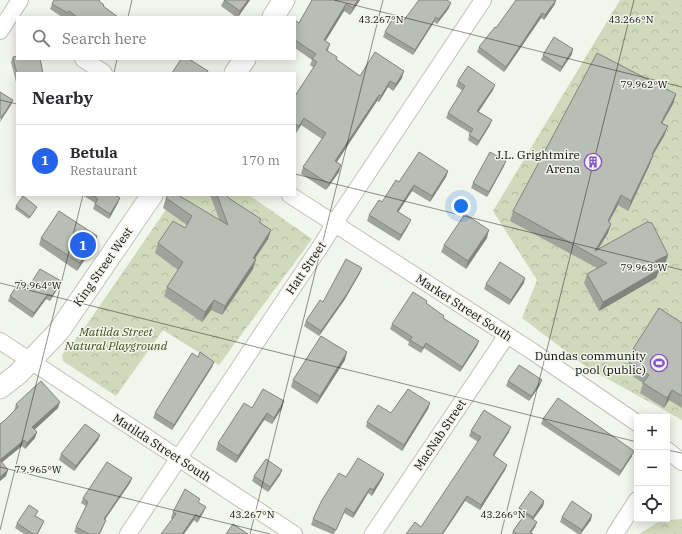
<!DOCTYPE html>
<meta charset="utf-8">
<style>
body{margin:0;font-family:"IBM Plex Serif",serif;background:#f7f7f7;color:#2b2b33}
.controls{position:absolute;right:12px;bottom:12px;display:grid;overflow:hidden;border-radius:0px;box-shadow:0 2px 10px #0003}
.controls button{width:36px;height:36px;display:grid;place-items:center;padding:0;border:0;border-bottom:1px solid #e1e1e2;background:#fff;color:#2b2b33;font:20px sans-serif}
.you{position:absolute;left:461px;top:206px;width:14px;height:14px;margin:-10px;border:3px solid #fff;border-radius:50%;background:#1a73e8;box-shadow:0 0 0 6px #1a73e833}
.badge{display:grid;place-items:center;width:26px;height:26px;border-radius:50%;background:#2563eb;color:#fff;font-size:13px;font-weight:700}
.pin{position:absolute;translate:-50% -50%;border:2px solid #fff;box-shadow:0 1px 4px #0006}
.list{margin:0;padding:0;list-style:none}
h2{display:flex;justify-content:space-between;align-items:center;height:52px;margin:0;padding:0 16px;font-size:17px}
h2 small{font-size:13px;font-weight:400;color:#7c7c81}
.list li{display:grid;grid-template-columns:26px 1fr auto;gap:12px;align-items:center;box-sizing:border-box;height:72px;padding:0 16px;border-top:1px solid #e1e1e2}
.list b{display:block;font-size:15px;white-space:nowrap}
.list p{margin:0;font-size:13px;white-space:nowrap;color:#7c7c81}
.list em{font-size:13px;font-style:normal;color:#7c7c81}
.icon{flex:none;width:22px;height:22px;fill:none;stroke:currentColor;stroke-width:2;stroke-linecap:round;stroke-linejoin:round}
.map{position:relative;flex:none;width:682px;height:534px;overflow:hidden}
.search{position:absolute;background:#fff;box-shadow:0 2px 10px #0003;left:16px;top:16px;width:280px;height:44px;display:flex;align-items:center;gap:10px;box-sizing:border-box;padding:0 14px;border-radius:0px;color:#7c7c81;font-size:15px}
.panel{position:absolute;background:#fff;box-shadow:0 2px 10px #0003;left:16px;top:72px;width:280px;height:124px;border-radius:0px}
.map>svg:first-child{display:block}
.forest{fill:url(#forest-crowns)}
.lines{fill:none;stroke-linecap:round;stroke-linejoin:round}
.minor-casing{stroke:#bfc2b9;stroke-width:18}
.major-casing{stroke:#bfc2b9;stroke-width:23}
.minor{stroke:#fff;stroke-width:16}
.major{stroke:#fff;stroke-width:21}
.wall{fill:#a0a39b}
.shaded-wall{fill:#82847e}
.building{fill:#babdb4;stroke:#82847e}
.ticks{fill:none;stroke:#10110e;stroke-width:1;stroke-opacity:0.45}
.labels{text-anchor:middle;stroke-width:3;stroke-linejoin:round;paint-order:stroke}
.poi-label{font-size:12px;fill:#10110e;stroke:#f2f5eb;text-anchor:end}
.street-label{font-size:12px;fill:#10110e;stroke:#f2f5eb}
.park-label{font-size:12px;font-style:italic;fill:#434f1a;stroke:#f2f5eb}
.ticks-label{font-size:10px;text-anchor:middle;fill:#10110e;stroke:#f2f5eb;stroke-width:3;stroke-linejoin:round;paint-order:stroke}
</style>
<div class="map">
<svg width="682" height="534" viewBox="0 0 682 534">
<defs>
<pattern id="forest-crowns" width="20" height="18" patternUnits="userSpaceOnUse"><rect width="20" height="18" fill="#d0d9bc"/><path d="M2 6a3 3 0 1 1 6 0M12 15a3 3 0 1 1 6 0" fill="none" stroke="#b2b9a0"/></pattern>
</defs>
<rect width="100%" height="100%" fill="#f2f5eb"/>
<g class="forest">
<path d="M620,0H682V420L588,368L522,318L537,280L493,211Z"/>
<path d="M176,195H249L312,239L219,365L163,330L116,396L63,361L62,355L83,330Z"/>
<path d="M682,519V534H639L660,521Z"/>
</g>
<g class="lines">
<defs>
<g id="minor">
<path d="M0,31L20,0"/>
<path d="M83,59L104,73"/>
<path d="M290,195L532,351L637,423"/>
<path d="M0,341L294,534"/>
<path d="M667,450L682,462"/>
<path d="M128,534L324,241L341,213L483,0"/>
<path d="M373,534L507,335"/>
<path d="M615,534L637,500"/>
</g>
<g id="major">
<path d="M273,17L284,0"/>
<path d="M235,73L245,59"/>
<path d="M0,388L18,374L59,331L152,195"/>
</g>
</defs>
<use href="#minor" class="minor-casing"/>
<use href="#major" class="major-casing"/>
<use href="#minor" class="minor"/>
<use href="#major" class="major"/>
</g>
<g class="wall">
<path d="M224,0H223H250L238,17H236L221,6Z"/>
<path d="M312,0H360L350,15L344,11L325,41L330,44L328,51L336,60L360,76L402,78L393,91L388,87L379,102L377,101L336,162L339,172L326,190L301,174L303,167L322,139L301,125L296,133L295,132V96L314,68L310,65L312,60L295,48V21L299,23Z"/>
<path d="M100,2L104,5L103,6L118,17H62L50,9L52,4Z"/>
<path d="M555,4L544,20L541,18L504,72L477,52L479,47L496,28Z"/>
<path d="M449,8L437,24L434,22L413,55L383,37L385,32L404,20Z"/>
<path d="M572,54L560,72L541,60L543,55Z"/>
<path d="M13,57L17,73V86L11,62Z"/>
<path d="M458,81L493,90L478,111L490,125L477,146L468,140L470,133L446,118L448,113L463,91L456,86Z"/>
<path d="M676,94L673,104L662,123L668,126L664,136L653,155L650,164L628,211L618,205L609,222L608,233L598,249L665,265L659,267L656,278L599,311L584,283L587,274L597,268L510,221L513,211Z"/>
<path d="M504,166L487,197L471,188L473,183Z"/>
<path d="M448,171L446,177L430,202L412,191L398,212L408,226L399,241L367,221L369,215L382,202L399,182Z"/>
<path d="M85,195H115L118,203L109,219L93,209L95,203L84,196Z"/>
<path d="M210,195H226L230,199L261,219L260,222L271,230L268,239L255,259H256L253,269L222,315L211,310L202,322L164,296L167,287L178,270L155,253L158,243L185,228L187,225L163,208L166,198L219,219Z"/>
<path d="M16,206L36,209L29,219L15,209Z"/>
<path d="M97,236L95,244L77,271L39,245L41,238Z"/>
<path d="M487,238L466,269L441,252L444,245Z"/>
<path d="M362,268L360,273L345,299L319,336L304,326L306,321L323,302Z"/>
<path d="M61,281L59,286L50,301L46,299L32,318L8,301L10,296L29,286Z"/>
<path d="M524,283L509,305L484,289L486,284Z"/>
<path d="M427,301L426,304L444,316L443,318L477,346L460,372L424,348L421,353L408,345L409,342L390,329L392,324Z"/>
<path d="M682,323V408L669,400L664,408L640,393L643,383L625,371L629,362L631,359L630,358L633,349Z"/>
<path d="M198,357L214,362L212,367L172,430L153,418L155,413Z"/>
<path d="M345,360L317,404L291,387L293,380Z"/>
<path d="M508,381L540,385L529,401L506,386Z"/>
<path d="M430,403L428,409L402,451L366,427L367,422Z"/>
<path d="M16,404L58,408L34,430L35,438L25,449L22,446L2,462L8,470L6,476L0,481V424L5,420L14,411Z"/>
<path d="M252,408H282L272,424L264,420L236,463L216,450L218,443Z"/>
<path d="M543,419L632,456L619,476L541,424Z"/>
<path d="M471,431L509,432L494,456L507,465L505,470L480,510L465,501L443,534H406L421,527L478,442L469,436Z"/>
<path d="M100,435L98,440L74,471L59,460L61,454Z"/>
<path d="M282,470L280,475L268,492L252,481L254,476Z"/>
<path d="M384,474L382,479L372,496L368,493L353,518L344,513L334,534H332L311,525L313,519L346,477Z"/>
<path d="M132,478L130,483L105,519L104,525L100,534H78L74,532L76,527L86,506L81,503L83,498Z"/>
<path d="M544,501L543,506L533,520L537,522L535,527L531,533L533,534H512L513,531L523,517L518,513L519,508Z"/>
<path d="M199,503L206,507L203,513L197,523L194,520L172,519L171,518L173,512Z"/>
<path d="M36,516L42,526L38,534H24L15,528L17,523Z"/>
<path d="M562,517L591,520L581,534H578L560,522Z"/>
</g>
<g class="shaded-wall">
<path d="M248,0H250L238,17L240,11Z"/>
<path d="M358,0H360L350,15L353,8Z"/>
<path d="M556,0L555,4L544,20L545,15Z"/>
<path d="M451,3L449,8L437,24L439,19Z"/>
<path d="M346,4L344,11L322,47L324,40Z"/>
<path d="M542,13L541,18L504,72L506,67Z"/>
<path d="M436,17L434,22L413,55L415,50Z"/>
<path d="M573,49L572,54L560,72L562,67Z"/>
<path d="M404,71L402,78L393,91L396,84Z"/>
<path d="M390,81L388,87L379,102L381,96Z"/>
<path d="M495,85L493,90L476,116L477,111Z"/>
<path d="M676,94L673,104L657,132L661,123Z"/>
<path d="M379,95L377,101L333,168L335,161Z"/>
<path d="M13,100L11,105L0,122L1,118Z"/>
<path d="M304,118L301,125L296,133L299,126Z"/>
<path d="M492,120L490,125L477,146L479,141Z"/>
<path d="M668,126L664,136L648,163L652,154Z"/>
<path d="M653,155L650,164L628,211L631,201Z"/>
<path d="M506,161L504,166L487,197L489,192Z"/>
<path d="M341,165L339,172L326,190L329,184Z"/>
<path d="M448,171L446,177L430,202L432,196Z"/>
<path d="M414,185L412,191L395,217L397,211Z"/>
<path d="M621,195L618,205L604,231L608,221Z"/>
<path d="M120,198L118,203L109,219L110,214Z"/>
<path d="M411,220L408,226L399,241L401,235Z"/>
<path d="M611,224L608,233L594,256L595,251Z"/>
<path d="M271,230L268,239L249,267L253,258Z"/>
<path d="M489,230L487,238L466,269L468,261Z"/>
<path d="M97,236L95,244L77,271L80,263Z"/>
<path d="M668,255L665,265L652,270L655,261Z"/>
<path d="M256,259L253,269L222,315L225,306Z"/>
<path d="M362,268L360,273L345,299L319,336L321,331Z"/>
<path d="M660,269L656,278L599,311L603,302Z"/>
<path d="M525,278L524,283L509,305L511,300Z"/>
<path d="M61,281L59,286L50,301L52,296Z"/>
<path d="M48,294L46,299L32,318L34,313Z"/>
<path d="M214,300L211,310L202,322L205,312Z"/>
<path d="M479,341L477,346L460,372L462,367Z"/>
<path d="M426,343L424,348L421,353L423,348Z"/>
<path d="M347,352L345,360L317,404L320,396Z"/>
<path d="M214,362L212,367L172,430L174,425Z"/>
<path d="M542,380L540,385L529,401L531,396Z"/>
<path d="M672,390L669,400L664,408L667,398Z"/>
<path d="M284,401L282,408L272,424L274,418Z"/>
<path d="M60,402L58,408L30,434L32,427Z"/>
<path d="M430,403L428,409L402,451L404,445Z"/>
<path d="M267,413L264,420L236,463L238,456Z"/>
<path d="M511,427L509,432L491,460L493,455Z"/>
<path d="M37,432L35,438L25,449L27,443Z"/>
<path d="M100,435L98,440L74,471L76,466Z"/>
<path d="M24,440L22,446L0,464V460Z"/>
<path d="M634,451L632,456L619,476L621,471Z"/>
<path d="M507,465L505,470L480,510L481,505Z"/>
<path d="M8,470L6,476L0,481V477Z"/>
<path d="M282,470L280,475L268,492L270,487Z"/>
<path d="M384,474L382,479L372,496L373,490Z"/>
<path d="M132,478L130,483L102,524L104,519Z"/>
<path d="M370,488L368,493L353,518L354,513Z"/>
<path d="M467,496L465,501L443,534H442Z"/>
<path d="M544,501L543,506L531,522L533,517Z"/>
<path d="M206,507L203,513L197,523L199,517Z"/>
<path d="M196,514L194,520L184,534H182Z"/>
<path d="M592,515L591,520L580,534L582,530Z"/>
<path d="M537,522L535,527L530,534V532Z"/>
</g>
<g class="building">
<path d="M54,0H100L99,1L104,5L103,6L118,17H77L69,11L68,13L52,4Z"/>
<path d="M224,0H248L240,11Z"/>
<path d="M312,0H358L353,8L346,4L324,40L330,44L326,50L337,57L336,59L360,76L375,52L404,71L396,84L390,81L381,96L379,95L335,161L341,165L329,184L303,167L326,133L304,118L299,126L295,124V96L317,62L312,59L316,54L295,40V21H296L299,23Z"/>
<path d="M419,0H447L451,3L439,19L436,17L415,50L385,32L395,15L404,20Z"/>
<path d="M516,0H556L545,15L542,13L506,67L479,47L495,27L496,28Z"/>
<path d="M554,37L573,49L562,67L543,55Z"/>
<path d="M597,53L676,94L661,123L668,126L652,154L653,155L631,201L621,195L608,221L611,224L595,251L647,222L652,223L668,255L655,261L660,269L603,302L587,274L607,263L513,211Z"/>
<path d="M17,56V59H40L43,73H17V74L13,57Z"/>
<path d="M181,59H189L208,71L207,73H172Z"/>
<path d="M468,66L495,85L477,111L492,120L479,141L469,135L473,129L448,113L465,86L458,81Z"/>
<path d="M0,92L13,100L1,118L0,117Z"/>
<path d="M419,152L448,171L432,196L414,185L397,211L411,220L401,235L369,215L379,200L382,202L396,180L399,182Z"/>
<path d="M490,152L506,161L489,192L473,183Z"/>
<path d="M92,195H115L120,198L110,214L95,204L98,199Z"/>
<path d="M168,195H178L228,225L217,195H226L230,199L261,219L259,222L271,230L253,258L256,259L225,306L214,300L205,312L167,287L183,262L158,243L173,221L185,228L192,216L166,198Z"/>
<path d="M23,196L37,207L30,217L16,206Z"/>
<path d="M59,211L97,236L80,263L41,238Z"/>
<path d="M465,214L489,230L468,261L444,245Z"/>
<path d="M346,259L362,268L347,294L321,331L306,321L320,300L323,302Z"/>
<path d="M500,262L525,278L511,300L486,284Z"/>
<path d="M40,269L61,281L52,296L48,294L34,313L10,296L21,280L29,286Z"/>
<path d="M413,292L427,301L426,303L444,316L443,318L479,341L462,367L426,343L423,348L410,340L412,337L392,324Z"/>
<path d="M659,308L682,323V396L672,390L667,398L643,383L649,375L629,362L636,350L633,349Z"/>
<path d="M321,336L347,352L320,396L293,380Z"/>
<path d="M200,352L214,362L174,425L155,413L192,353L198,357Z"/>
<path d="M519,365L542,380L531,396L508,381Z"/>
<path d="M41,381L60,402L32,427L37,432L27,443L24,440L0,460L8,470L0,477V424L5,420L18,407L16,404Z"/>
<path d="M263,389L284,401L274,418L267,413L238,456L218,443L244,403L252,408Z"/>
<path d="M408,389L430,403L404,445L367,422L378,405L391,413Z"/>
<path d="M558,398L634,451L621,471L543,419Z"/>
<path d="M484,410L511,427L493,455L507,465L481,505L467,496L442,534H406L415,522L421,527L481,437L471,431Z"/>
<path d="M85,424L100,435L76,466L61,454Z"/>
<path d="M358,458L384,474L373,490L370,488L354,513L346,508L336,530L313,519L322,500L339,473L346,477Z"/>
<path d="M266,459L282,470L270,487L254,476Z"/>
<path d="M107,462L132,478L104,519L106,520L99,534H89L76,527L88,502L83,498Z"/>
<path d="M185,489L200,499L198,502L206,507L199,517L196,514L182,534H161L176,514L173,512Z"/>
<path d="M531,491L544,501L533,517L519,508Z"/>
<path d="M572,501L592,515L582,530L562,517Z"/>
<path d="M29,505L38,511L35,516L44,521L37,534H33L17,523Z"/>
<path d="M525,514L537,522L530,532L533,534H517L513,531Z"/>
<path d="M233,524L248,534H226Z"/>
</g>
<path class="ticks" d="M334,0L682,87M128,17L132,0M114,73L117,59M0,100L17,104M295,174L682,270M0,283L637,442M667,450L682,453M0,467L270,534M0,530L83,195M250,534L383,0M501,534L634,0"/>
<defs>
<symbol id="building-ring" viewBox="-11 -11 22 22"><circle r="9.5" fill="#f2f5eb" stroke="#8852ca" stroke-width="1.5"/><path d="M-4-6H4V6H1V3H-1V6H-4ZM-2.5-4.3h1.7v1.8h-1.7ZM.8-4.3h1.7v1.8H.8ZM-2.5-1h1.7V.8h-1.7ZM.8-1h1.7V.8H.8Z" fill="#8852ca"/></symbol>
<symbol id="stadium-ring" viewBox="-11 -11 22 22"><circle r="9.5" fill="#f2f5eb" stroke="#8852ca" stroke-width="1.5"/><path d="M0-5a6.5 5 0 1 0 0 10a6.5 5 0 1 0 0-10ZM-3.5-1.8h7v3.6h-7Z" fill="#8852ca"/></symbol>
</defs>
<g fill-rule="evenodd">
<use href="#building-ring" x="583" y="152" width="20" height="20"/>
<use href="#stadium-ring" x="649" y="353" width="20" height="20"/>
</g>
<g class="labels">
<g class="poi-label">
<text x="580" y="159">J.L. Grightmire<tspan x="580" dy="14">Arena</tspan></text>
<text x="646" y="360">Dundas community<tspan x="646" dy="14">pool (public)</tspan></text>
</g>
<g class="street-label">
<text transform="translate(103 267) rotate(-55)" y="4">King Street West</text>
<text transform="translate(306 268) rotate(-56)" y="4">Hatt Street</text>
<text transform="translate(464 308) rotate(33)" y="4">Market Street South</text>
<text transform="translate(440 435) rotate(-56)" y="4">MacNab Street</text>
<text transform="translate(162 448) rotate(33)" y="4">Matilda Street South</text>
</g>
<g class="park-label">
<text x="116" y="336">Matilda Street<tspan x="116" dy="14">Natural Playground</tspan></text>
</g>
</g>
<g class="ticks-label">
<text x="631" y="23">43.266°N</text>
<text x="381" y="23">43.267°N</text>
<text x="644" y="88">79.962°W</text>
<text x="644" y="271">79.963°W</text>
<text x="38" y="289">79.964°W</text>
<text x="38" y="473">79.965°W</text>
<text x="252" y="518">43.267°N</text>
<text x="503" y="518">43.266°N</text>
</g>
</svg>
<div class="controls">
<button>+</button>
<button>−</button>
<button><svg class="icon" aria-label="locate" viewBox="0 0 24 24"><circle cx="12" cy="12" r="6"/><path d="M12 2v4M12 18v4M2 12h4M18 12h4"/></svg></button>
</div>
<div class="you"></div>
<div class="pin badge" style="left:83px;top:245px">1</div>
<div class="search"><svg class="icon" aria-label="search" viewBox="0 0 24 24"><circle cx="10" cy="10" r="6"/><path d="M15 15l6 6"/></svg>Search here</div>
<section class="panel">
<h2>Nearby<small></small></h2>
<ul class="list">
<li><span class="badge">1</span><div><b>Betula</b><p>Restaurant</p></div><em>170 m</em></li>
</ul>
</section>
</div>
